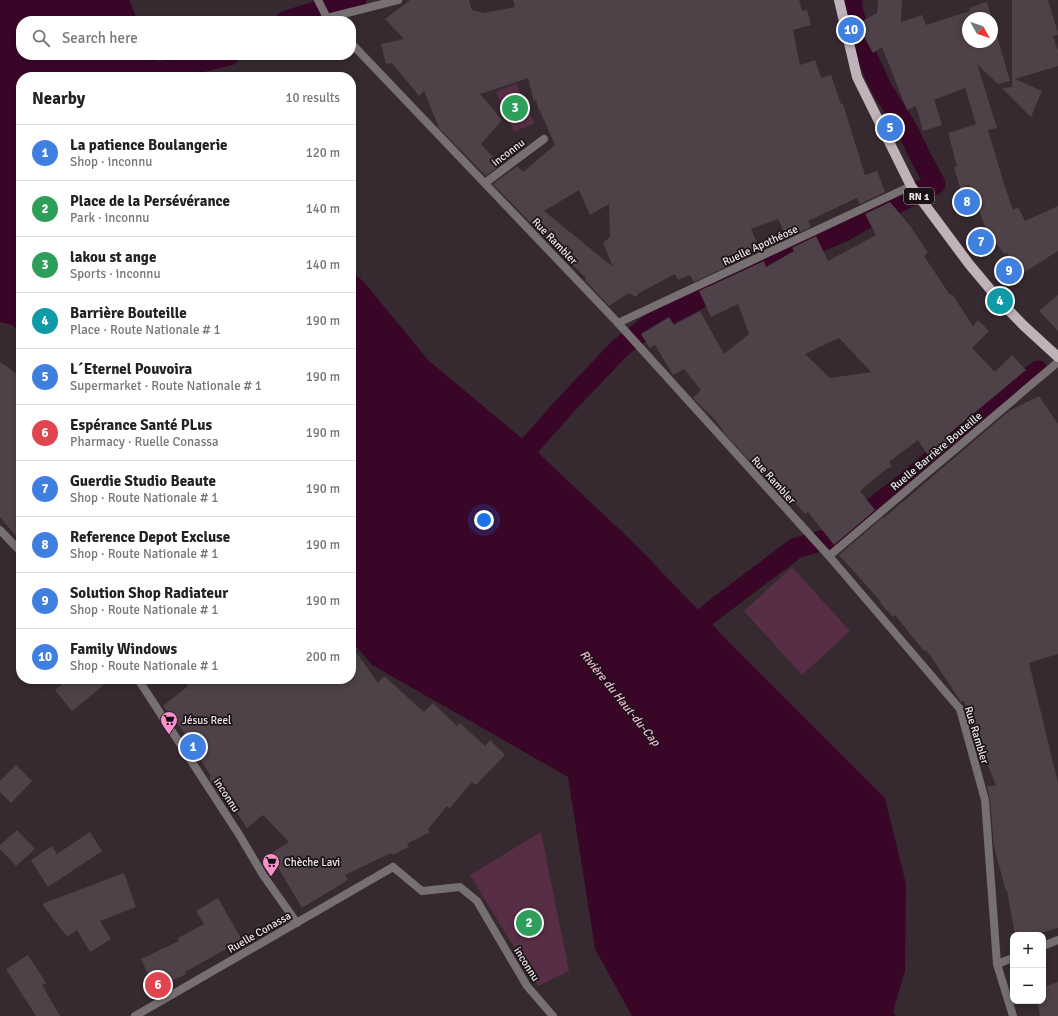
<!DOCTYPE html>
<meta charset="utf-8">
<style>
body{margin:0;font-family:Signika,sans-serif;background:#f6f6f6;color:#222}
.controls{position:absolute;right:12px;bottom:12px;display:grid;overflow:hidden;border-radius:8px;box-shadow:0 2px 6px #0003}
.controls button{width:36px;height:36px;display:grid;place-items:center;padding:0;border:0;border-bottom:1px solid #e0e0e0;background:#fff;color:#222;font:20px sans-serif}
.compass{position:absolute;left:962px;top:12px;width:36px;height:36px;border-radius:50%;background:#fff;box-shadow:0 2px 6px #0003;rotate:130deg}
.you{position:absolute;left:484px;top:520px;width:14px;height:14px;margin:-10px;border:3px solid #fff;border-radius:50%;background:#1a73e8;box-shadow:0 0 0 6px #1a73e833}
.badge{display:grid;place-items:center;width:26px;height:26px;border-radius:50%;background:#82546f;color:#fff;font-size:13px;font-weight:700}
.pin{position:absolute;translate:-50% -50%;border:2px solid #fff;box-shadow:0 1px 4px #0006}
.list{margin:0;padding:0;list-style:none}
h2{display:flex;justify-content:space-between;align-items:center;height:52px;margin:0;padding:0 16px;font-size:17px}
h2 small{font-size:13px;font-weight:400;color:#767676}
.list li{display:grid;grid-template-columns:26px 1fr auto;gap:12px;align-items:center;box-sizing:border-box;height:56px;padding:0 16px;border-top:1px solid #e0e0e0}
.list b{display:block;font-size:15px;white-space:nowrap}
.list p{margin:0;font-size:13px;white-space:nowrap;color:#767676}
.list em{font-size:13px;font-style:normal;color:#767676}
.icon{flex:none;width:22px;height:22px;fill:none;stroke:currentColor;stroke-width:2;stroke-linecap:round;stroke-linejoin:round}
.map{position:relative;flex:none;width:1058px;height:1016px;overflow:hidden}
.search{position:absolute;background:#fff;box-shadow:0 2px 6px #0003;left:16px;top:16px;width:340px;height:44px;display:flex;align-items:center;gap:10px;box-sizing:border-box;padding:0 14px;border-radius:16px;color:#767676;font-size:15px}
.panel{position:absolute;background:#fff;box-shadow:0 2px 6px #0003;left:16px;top:72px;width:340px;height:612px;border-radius:16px}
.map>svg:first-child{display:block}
.green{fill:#572e46}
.water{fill:#390628}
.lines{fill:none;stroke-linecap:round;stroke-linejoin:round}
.canal{stroke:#390628;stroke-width:21}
.building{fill:#4e4147;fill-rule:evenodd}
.pedestrian{stroke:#767073;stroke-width:8}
.minor{stroke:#767073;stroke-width:8}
.primary{stroke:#bfb2b9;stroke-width:10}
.labels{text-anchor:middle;stroke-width:3.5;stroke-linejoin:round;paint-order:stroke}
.shield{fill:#1a1417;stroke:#aea7ab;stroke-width:1}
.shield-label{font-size:10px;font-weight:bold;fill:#eee6ea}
.street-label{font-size:11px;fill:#eee6ea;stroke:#1a1417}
.poi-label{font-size:11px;fill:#eee6ea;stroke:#1a1417;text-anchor:start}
.water-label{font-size:12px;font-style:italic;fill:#f8b3da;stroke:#1a1417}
</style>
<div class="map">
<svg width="1058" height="1016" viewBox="0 0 1058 1016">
<rect width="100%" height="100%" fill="#362a30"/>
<g class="green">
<path d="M516,84L534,123L514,132L496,92Z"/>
<path d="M792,567L850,631L802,675L744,611Z"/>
<path d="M541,832L569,971L538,986L470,875Z"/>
</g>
<g class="water">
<path d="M0,0H129L138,21H21V55H155L165,77H21V332L12,325L0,322Z"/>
<path d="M351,271L365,283L428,360L531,446L637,546L724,637L885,798L906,884L905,971L893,1011L896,1016H632L595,949L568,777L372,665L351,640Z"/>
</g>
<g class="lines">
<g class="canal">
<path d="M286,21L338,5L356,0"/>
<path d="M139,77L229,55"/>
<path d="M511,467L564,407L619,349L653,322L693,302L738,275L842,232L874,214L935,184L921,158L906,127L882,89L866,55L852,9V0"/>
<path d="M683,635L715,609L796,548L835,537L912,478L951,443L1038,371"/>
</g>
</g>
<g class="building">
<path d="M410,0H469L472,10L484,13L515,7L513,0H799L802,11L807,10L811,25L793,30L800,65L815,60L821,78L831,75L841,104H843L865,175L877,171L885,192L860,204L857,198L808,221L811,227L787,238L778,219L751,229L760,251L694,282L690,275L678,280L675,274L639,293L636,297L629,293L609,306L585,280L586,278L568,260L570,258L543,236L529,221L520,212L493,184L517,166L523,172L555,145L540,111H539L536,100L534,101L528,78L480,94L502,120L481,144L500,165L486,176L439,128L424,91L419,96L392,63L386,64L381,44L404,39L385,19ZM579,190L590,215L609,204L610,237L603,243L613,267L544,211Z"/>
<path d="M878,0H902L901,22L922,15L926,25L970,11L969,8L987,2L992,18H968V42H992V19L1010,81L998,84L977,64L997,128L988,130L1005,187L1013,210L1018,207L1025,221L1058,206V251L1020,275L1007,253L1004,254L986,229L969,185L960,188L954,167L957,166L948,133L976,124L965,88L934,100L942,125L923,131L916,106L907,110L882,47L873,53L857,24L877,13Z"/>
<path d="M1012,0H1048L1058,33V35L1053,36L1058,51V66L1015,79L1042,91L1031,117L1002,88L1012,87Z"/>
<path d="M890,202L911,227L928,253L924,256L950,295L952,294L973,326L978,320L989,331L972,348L995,372L1012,355L1026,370L950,433L954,439L966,432L932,462L918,440L889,462L892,466L884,471L860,491L875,510L834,545L808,512L805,514L787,493L783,497L726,435L716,421L693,398L701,390L684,369L673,375L655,345L650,348L641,334L669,317L674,325L700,311L724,354L749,334L738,304L711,317L699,291L764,261L766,267L794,251L792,248L816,236L828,261L876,235L865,214ZM839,338L871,372L830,378L805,354Z"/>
<path d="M1058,295V331L1039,311Z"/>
<path d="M0,362L16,373L21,378V542L0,517Z"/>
<path d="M1039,396L1058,424V654L1029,663L1058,783V928L1032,935H1015L1007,890L1006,891L994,847L990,800L987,786H996L975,732H974L964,701L961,702L934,661L926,650L924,651L895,615L893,617L880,603L881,602L839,555L883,517L884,518L1009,411Z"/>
<path d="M351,645L378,683L384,676L424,712L433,703L457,726L460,723L485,746L490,740L505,755L476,785L472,782L450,808L447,806L428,829L430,832L407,844L409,847L392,855L391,853L345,875L348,880L302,908L270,854L289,842L263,815L247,828L226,797L211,781L209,778L211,776L181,728L163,706L188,686L183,679H351Z"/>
<path d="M69,679H111L72,711L55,690Z"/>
<path d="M16,765L32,781L11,803L0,792V781Z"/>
<path d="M17,830L35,849L16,866L0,849V845Z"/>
<path d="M90,832L102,851L48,887L31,860L52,846L57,854Z"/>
<path d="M124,873L136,907L100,921L111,939L90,952L77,930L67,937L42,904Z"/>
<path d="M218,898L242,940L185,972L186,974L155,989L141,959L179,941L178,938L204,924L196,911Z"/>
<path d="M28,955L46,983L42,985L60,1016H36L6,969Z"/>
<path d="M1058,982V1016H1040L1037,1001H1043V987Z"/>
</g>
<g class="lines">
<path class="pedestrian" d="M393,867L422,891L460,887L477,901L527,986L553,1016"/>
<g class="minor">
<path d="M318,0L327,18L330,21"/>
<path d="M327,18L398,0"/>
<path d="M351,43L618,323L829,556L960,709L985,800L997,964L1013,1016"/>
<path d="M485,183L544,139"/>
<path d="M618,323L911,186"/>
<path d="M0,530L21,552"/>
<path d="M829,556L1058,362"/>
<path d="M138,679L240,836L263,875L297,923"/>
<path d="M1043,946L1058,940"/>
<path d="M997,964L1013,958"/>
<path d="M135,1016L393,867"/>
</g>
<path class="primary" d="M839,0L857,77L911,186L969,264L1000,301L1023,325L1058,357"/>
</g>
<defs>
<symbol id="supermarket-pin" viewBox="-11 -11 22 30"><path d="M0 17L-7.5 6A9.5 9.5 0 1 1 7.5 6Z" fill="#f790cd" stroke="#1a1417"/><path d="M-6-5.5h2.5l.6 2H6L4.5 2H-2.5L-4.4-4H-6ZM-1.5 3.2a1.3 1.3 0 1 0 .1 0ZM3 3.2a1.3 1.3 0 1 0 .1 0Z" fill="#111"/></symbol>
</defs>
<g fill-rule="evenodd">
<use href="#supermarket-pin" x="159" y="710" width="20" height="27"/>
<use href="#supermarket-pin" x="261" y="852" width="20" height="27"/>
</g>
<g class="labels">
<rect class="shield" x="904" y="188" width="30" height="16" rx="3"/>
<g class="shield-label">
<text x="919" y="200">RN 1</text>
</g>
<g class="street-label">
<text transform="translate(508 152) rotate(-37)" y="4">inconnu</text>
<text transform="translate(555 241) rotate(46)" y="4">Rue Rambler</text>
<text transform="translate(760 245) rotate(-25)" y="4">Ruelle Apothéose</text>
<text transform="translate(936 451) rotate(-40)" y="4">Ruelle Barrière Bouteille</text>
<text transform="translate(774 480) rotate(48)" y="4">Rue Rambler</text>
<text transform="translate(977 735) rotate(73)" y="4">Rue Rambler</text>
<text transform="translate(227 795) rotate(57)" y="4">inconnu</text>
<text transform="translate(259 932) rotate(-30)" y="4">Ruelle Conassa</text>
<text transform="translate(527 964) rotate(58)" y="4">inconnu</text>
</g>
<g class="poi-label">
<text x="182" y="724">Jésus Reel</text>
<text x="284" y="866">Chèche Lavi</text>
</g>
<g class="water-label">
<text transform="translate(620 698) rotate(51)" y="4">Rivière du Haut-du-Cap</text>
</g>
</g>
</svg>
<div class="controls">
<button>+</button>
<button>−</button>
</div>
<svg class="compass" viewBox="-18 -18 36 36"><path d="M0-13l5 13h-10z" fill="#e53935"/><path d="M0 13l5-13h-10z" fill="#767676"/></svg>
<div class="you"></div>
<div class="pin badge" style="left:193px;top:747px;background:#3f7fe0">1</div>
<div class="pin badge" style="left:529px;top:923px;background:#2e9e5b">2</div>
<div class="pin badge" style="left:515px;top:108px;background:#2e9e5b">3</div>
<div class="pin badge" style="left:1000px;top:301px;background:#0f9aa8">4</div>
<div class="pin badge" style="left:890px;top:128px;background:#3f7fe0">5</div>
<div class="pin badge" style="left:158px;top:985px;background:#e0444e">6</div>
<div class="pin badge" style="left:981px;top:242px;background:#3f7fe0">7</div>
<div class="pin badge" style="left:967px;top:202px;background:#3f7fe0">8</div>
<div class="pin badge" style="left:1009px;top:271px;background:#3f7fe0">9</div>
<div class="pin badge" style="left:851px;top:30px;background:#3f7fe0">10</div>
<div class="search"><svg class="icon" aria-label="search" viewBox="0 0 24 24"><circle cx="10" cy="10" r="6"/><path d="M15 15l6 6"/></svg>Search here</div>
<section class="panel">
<h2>Nearby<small>10 results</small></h2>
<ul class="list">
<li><span class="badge" style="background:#3f7fe0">1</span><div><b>La patience Boulangerie</b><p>Shop · inconnu</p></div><em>120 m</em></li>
<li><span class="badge" style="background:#2e9e5b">2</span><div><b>Place de la Persévérance</b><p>Park · inconnu</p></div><em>140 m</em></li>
<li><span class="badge" style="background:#2e9e5b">3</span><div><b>lakou st ange</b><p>Sports · inconnu</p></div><em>140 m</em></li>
<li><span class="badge" style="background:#0f9aa8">4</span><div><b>Barrière Bouteille</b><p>Place · Route Nationale # 1</p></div><em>190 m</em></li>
<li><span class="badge" style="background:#3f7fe0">5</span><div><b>L´Eternel Pouvoira</b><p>Supermarket · Route Nationale # 1</p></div><em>190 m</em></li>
<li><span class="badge" style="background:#e0444e">6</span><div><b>Espérance Santé PLus</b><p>Pharmacy · Ruelle Conassa</p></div><em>190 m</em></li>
<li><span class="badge" style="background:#3f7fe0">7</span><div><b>Guerdie Studio Beaute</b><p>Shop · Route Nationale # 1</p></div><em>190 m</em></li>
<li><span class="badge" style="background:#3f7fe0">8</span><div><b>Reference Depot Excluse</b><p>Shop · Route Nationale # 1</p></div><em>190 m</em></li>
<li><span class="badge" style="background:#3f7fe0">9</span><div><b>Solution Shop Radiateur</b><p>Shop · Route Nationale # 1</p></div><em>190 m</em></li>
<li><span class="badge" style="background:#3f7fe0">10</span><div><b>Family Windows</b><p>Shop · Route Nationale # 1</p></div><em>200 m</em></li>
</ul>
</section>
</div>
